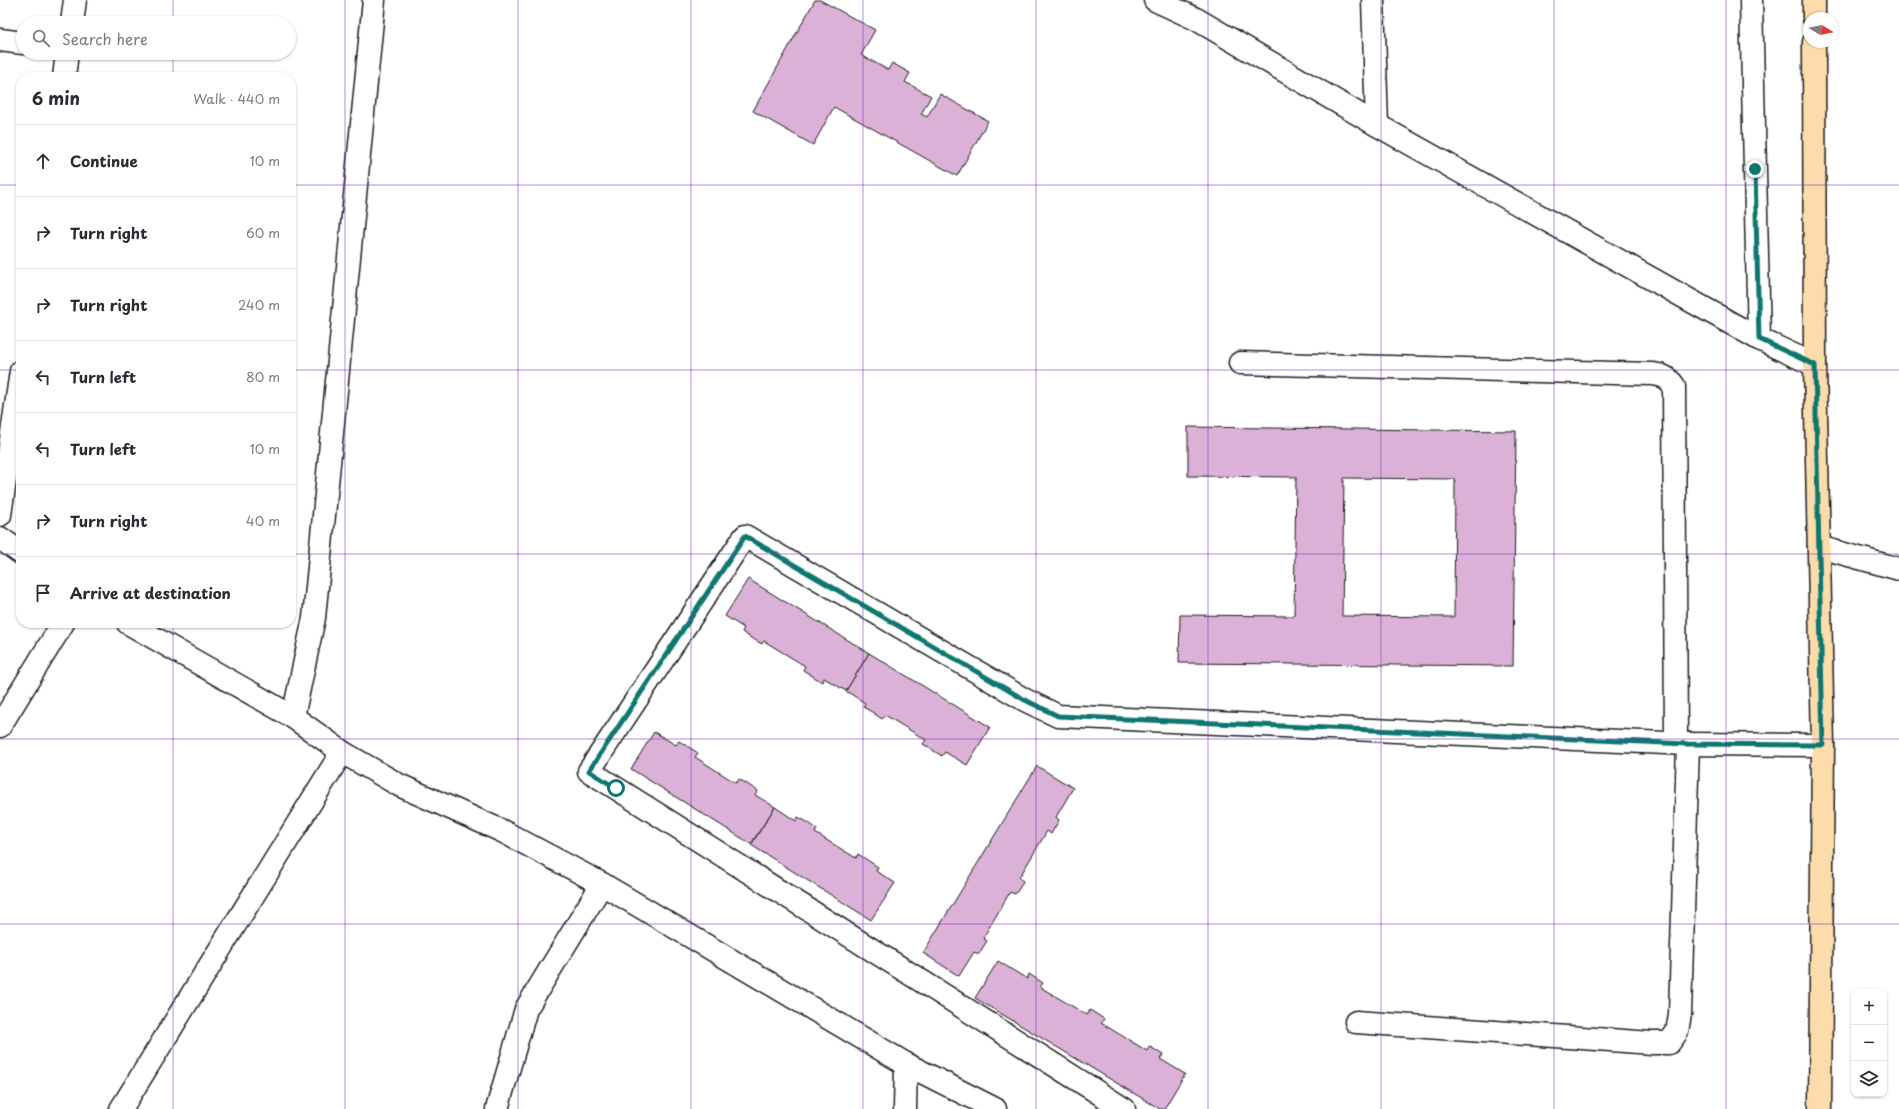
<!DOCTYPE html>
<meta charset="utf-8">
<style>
body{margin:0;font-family:"Playpen Sans",sans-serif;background:#f7f7f7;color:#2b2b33}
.controls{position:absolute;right:12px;bottom:12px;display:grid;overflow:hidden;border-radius:8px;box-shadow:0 1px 3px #0004}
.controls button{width:36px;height:36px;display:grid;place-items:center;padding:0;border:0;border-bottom:1px solid #e1e1e2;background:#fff;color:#2b2b33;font:20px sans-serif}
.compass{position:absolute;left:1803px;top:12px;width:36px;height:36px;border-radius:50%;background:#fff;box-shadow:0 1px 3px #0004;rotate:100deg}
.stop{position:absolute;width:12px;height:12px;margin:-9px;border:3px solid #0f766e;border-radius:50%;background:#fff}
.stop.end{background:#0f766e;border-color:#fff;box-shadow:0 1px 4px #0008}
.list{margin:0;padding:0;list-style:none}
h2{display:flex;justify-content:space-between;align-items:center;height:52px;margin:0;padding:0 16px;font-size:17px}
h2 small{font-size:13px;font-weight:400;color:#7c7c81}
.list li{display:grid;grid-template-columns:26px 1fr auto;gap:12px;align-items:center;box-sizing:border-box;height:72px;padding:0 16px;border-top:1px solid #e1e1e2}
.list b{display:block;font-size:15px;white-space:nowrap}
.list em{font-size:13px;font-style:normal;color:#7c7c81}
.icon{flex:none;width:22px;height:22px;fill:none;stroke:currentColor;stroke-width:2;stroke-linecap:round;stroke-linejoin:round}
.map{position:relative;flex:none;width:1899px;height:1109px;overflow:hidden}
.search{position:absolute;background:#fff;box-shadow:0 1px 3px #0004;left:16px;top:16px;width:280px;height:44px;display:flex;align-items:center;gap:10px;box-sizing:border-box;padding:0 14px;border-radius:22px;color:#7c7c81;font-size:15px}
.panel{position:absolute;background:#fff;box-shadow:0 1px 3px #0004;left:16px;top:72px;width:280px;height:556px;border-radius:16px}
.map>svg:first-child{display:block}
.building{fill:#dbb1d7;stroke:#1c1c1c;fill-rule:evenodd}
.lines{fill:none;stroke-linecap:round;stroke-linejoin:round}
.minor-casing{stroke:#1c1c1c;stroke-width:25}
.major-casing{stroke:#1c1c1c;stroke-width:25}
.minor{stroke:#fff;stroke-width:22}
.major{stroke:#fddcac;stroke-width:22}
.route{stroke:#0f766e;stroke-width:5}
.grid{fill:none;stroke:#7b2cbf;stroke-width:1;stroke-opacity:0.55}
</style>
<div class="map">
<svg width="1899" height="1109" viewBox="0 0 1899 1109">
<rect width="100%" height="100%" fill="#fff"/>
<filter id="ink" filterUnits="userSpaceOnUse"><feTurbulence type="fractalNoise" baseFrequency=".025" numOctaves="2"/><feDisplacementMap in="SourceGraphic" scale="8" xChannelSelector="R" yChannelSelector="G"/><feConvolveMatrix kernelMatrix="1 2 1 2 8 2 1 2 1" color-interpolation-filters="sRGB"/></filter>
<g filter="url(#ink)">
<g class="building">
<path d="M815,0H820L875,30L861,55L888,70L892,63L910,73L905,82L931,96L921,114L927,117L940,94L988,121L957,176L834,107L813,145L753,111Z"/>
<path d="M1188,427L1516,431L1513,666L1179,663L1180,615L1294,616L1296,477L1188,476ZM1344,478L1455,479L1454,617L1342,616Z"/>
<path d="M748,579L869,653L846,691L824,678L822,682L803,670L805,666L764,641L762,644L751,638L742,632L744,628L725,616Z"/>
<path d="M869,653L990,727L967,765L945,752L942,756L923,744L926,740L885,715L882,719L872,712L863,707L865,703L846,691Z"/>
<path d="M654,732L676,745L679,741L698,753L695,757L736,783L739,779L758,791L755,795L775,807L751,844L631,769Z"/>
<path d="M1037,766L1073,788L1056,817L1059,820L1051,834L1047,831L1019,878L1023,881L1020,887L1015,894L1010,892L983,938L987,941L983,947L979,954L974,952L959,976L923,953Z"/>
<path d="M775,807L796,821L798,817L809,823L817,829L815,833L856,858L858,854L878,867L876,871L895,883L871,920L751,845Z"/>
<path d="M998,961L1027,979L1029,974L1043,983L1040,987L1087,1015L1090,1010L1104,1019L1101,1023L1147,1051L1149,1046L1163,1055L1160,1059L1185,1074L1164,1109H1160L975,998Z"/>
</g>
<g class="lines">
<defs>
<g id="minor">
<path d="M1155,0L1196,19L1377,125L1759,339L1815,365"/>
<path d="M1373,0L1377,125"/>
<path d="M1751,0L1759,339"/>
<path d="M72,23L75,0"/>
<path d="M0,40L23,43"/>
<path d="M64,77L67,53"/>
<path d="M1240,363L1652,374C1662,375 1668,377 1674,386L1676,743"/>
<path d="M0,515L21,371"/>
<path d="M0,538L21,553"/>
<path d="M1819,547L1899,569"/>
<path d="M128,623L293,717L342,752L399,785L502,831L602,884L906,1064L995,1109"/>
<path d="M293,717L314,618L374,0"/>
<path d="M0,726L63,623"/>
<path d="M1356,1022L1652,1043H1669L1677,1032L1680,1014L1688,744L1823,745"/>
<path d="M121,1109L342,752"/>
<path d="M497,1109L526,1009L602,884"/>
<path d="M905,1109L906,1064"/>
<path d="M1124,1109L589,771L745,536L1025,700L1058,716L1688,744"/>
</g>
<g id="major">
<path d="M1814,0V18"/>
<path d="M1814,42L1815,365L1823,745L1820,1109"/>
</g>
</defs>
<use href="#minor" class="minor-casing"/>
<use href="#major" class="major-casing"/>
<use href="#minor" class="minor"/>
<use href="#major" class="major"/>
</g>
</g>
<g class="lines" filter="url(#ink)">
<path class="route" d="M616,788L589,771L745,536L1025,700L1058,716L1688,744L1823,745L1815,365L1759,339L1755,169"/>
</g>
<path class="grid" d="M173,0V23M345,0V1109M518,0V1109M691,0V1109M863,0V1109M1036,0V1109M1208,0V1109M1381,0V1109M1554,0V1109M1726,0V1109M173,53V77M0,185H21M291,185H1899M0,370H21M291,370H1899M0,554H21M291,554H1899M173,623V1109M0,739H1899M0,924H1899"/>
</svg>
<div class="controls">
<button>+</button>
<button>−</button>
<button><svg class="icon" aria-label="layers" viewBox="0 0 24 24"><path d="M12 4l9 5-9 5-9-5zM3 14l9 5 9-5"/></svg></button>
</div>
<svg class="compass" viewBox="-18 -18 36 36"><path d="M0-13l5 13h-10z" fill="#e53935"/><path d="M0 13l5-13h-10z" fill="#7c7c81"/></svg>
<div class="stop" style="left:616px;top:788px"></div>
<div class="stop end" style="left:1755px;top:169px"></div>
<div class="search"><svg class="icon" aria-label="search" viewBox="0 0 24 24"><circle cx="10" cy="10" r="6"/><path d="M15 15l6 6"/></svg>Search here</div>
<section class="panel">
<h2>6 min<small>Walk · 440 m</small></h2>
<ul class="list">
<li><svg class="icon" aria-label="ahead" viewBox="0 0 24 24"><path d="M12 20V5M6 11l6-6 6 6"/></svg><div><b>Continue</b></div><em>10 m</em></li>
<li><svg class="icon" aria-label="right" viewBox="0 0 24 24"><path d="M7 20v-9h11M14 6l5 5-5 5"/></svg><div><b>Turn right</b></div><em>60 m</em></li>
<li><svg class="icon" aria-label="right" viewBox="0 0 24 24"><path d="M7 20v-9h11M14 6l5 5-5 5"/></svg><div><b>Turn right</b></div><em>240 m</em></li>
<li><svg class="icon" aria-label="left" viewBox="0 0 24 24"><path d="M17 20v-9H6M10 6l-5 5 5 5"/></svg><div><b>Turn left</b></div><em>80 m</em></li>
<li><svg class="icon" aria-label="left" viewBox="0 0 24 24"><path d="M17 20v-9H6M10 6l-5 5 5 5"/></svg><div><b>Turn left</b></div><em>10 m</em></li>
<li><svg class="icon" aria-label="right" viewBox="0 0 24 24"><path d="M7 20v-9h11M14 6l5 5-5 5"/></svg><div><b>Turn right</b></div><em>40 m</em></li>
<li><svg class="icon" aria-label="arrive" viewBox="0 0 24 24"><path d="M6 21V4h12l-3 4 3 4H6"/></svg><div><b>Arrive at destination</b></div></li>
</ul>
</section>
</div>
